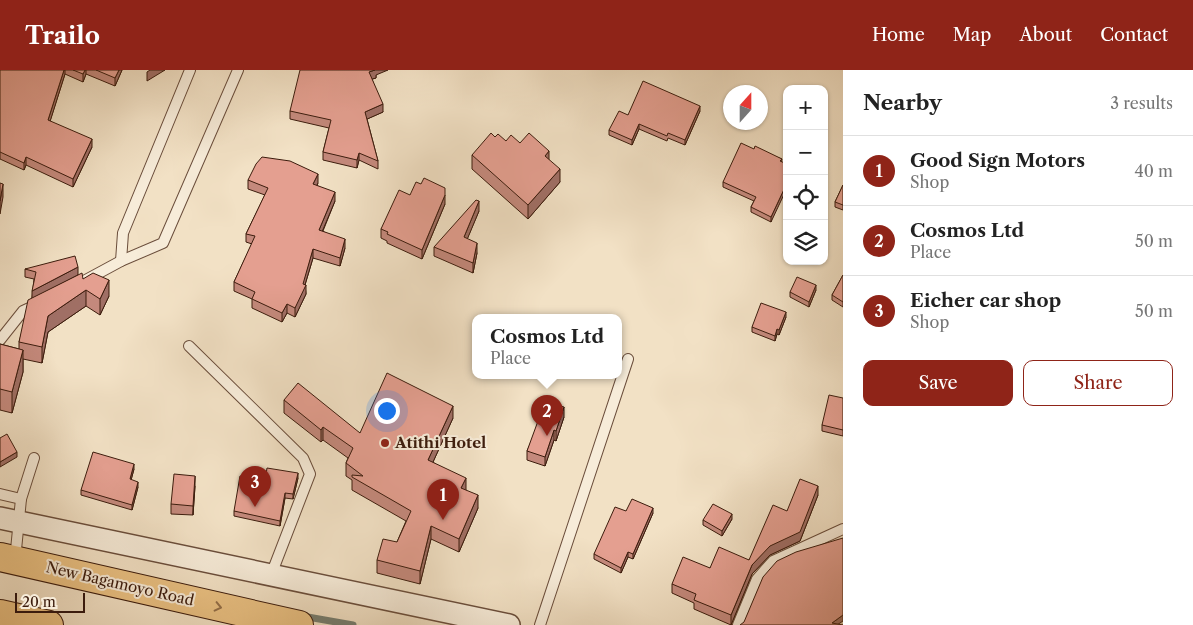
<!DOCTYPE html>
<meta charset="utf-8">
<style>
body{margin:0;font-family:"Libre Caslon Text",serif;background:#f6f6f6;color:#222}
.controls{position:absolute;right:15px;top:15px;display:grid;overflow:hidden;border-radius:10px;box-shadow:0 1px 4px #0004}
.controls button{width:45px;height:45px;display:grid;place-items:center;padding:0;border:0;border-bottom:1px solid #e0e0e0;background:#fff;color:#222;font:25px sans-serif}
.compass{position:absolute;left:723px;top:15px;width:45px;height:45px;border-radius:50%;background:#fff;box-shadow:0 1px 4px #0004;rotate:21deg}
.scale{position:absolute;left:15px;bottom:12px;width:70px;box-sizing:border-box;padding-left:5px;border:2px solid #3c1c0d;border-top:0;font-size:14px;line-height:18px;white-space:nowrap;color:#3c1c0d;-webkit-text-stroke:4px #f7ecd9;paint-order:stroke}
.you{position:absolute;left:386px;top:340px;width:18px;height:18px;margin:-12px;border:4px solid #fff;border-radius:50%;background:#1a73e8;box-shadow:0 0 0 8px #1a73e833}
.badge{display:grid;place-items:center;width:32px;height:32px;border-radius:50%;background:#8f2418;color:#fff;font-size:16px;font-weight:700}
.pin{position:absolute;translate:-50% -41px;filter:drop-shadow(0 1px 2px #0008)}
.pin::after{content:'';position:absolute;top:26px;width:18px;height:15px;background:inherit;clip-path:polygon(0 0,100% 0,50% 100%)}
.popup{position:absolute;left:472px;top:244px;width:150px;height:65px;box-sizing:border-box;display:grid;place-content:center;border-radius:10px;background:#fff;filter:drop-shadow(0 1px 4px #0005);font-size:16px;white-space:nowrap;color:#767676}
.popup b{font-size:19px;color:#222}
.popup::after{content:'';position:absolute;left:50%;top:100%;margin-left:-10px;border:10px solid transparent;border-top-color:#fff}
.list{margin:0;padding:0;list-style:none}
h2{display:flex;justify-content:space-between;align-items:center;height:65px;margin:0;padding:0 20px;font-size:21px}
h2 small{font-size:16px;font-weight:400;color:#767676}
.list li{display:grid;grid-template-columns:32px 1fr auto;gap:15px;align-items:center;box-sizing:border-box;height:70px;padding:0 20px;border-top:1px solid #e0e0e0}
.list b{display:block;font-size:19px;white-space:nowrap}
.list p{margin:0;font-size:16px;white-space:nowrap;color:#767676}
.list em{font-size:16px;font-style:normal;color:#767676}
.actions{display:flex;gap:10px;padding:15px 20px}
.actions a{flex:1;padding:11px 0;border:1px solid #8f2418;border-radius:10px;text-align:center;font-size:18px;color:#8f2418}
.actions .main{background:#8f2418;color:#fff}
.icon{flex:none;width:28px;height:28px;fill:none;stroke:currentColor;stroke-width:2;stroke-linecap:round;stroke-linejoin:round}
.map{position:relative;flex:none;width:843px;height:555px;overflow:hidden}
header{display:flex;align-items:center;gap:30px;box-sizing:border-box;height:70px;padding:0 25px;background:#8f2418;color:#fff}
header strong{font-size:24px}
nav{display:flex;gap:28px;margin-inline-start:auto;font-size:18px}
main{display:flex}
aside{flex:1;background:#fff}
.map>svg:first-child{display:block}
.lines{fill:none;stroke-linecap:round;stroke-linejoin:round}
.stream{stroke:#757d70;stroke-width:7}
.service-casing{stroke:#6a4d3b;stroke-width:12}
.minor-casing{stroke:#6a4d3b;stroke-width:24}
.trunk-casing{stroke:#3c1c0d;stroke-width:30}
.service{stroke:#f7ecd9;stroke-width:10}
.minor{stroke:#f7ecd9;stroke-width:21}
.trunk{stroke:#e9c082;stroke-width:28}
.wall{fill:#c4897c;stroke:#3c1c0d}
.shaded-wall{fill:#a06f65;stroke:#3c1c0d}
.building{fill:#e49f90;stroke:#3c1c0d}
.oneway{stroke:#926e48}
.poi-dot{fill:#8f2418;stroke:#f7ecd9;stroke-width:2}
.labels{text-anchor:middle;stroke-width:4;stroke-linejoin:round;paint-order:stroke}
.poi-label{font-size:15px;font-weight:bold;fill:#3c1c0d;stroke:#f7ecd9;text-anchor:start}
.street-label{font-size:15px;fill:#3c1c0d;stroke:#f7ecd9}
</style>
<header>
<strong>Trailo</strong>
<nav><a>Home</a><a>Map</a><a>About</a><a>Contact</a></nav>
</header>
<main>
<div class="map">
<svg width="843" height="555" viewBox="0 0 843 555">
<rect width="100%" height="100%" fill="#f2e1c5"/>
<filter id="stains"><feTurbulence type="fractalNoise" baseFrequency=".004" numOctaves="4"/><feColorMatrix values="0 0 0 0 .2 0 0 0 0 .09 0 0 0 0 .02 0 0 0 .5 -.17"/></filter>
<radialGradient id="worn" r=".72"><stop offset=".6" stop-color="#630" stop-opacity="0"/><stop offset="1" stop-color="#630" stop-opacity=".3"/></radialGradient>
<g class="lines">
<path class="stream" d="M302,546L353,555"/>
<defs>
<g id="service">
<path d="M121,191L123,163L190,0"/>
<path d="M84,211L121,191L163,173L238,0"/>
<path d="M0,270L23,241L38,234"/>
<path d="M189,276L303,388L310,404L271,505"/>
<path d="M0,424L21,429"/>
<path d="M15,490L21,429L34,388"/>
<path d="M540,555L628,289"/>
<path d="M738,555L757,509L773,491L843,459"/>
</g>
<path id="minor" d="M0,448L509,555"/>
<g id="trunk">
<path d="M0,487L299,555"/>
<path d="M0,544L49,555"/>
</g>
</defs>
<use href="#service" class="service-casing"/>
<use href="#minor" class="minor-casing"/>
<use href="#trunk" class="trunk-casing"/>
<use href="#service" class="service"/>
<use href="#minor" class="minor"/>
<use href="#trunk" class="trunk"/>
</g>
<g class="wall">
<path d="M0,0H122L115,16L86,4L83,12L65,4L50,51L92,77L73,117L26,95L24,100L0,89Z"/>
<path d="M376,5V8L372,9L383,42L367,49L378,91V99L359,90L357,98L323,90V82L329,58L290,49V41Z"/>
<path d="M700,41L685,75L668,68L667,71L639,59L632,75L609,65V60L628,45Z"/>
<path d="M506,71L520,73L549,90L560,112L528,149L472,99V85Z"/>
<path d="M754,79L782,89L771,152L751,142V137L754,131L723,117V112Z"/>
<path d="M248,110L318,113L317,115L335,131L323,161L345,178L340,196L313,188L305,215L306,224L295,247L287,243L282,252L252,238V229L234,221V212L252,174L246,172V164L265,125L248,119Z"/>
<path d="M843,115V140L835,137V132Z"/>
<path d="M410,125L445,134L422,189L387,173V171L381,168V159Z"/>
<path d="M479,141L467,169L477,183L473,203L434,186V177Z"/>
<path d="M25,199L78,205L83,209L109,226L100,245L86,236L48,262L42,293L23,289V302L12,343L0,340V274L19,279V272L32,228L34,209L25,207Z"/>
<path d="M843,205V237L832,230V225Z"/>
<path d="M816,220L809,237L790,227V222Z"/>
<path d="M786,247L779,265L777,264L775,271L752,262V257Z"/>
<path d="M843,328V366L822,361V355Z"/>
<path d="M284,330L360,363L453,348L433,392L466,420L478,438L459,482L431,469L420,514L377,503V490L397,472L406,451L352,420V410L346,406V393L348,388L323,370L321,372L284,343Z"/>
<path d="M564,347L556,371L554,370L545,396L527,390V381L540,352Z"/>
<path d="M134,399L131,410L138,417L132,440L81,425V420Z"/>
<path d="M298,408L293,429L285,428L280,456L234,446V441Z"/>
<path d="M195,416L193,445L171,444V434Z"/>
<path d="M818,425L800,471L770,485L752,504L731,555L694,539V533L672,523V514L710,498L749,490L787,441Z"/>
<path d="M626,441L653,443L633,489L628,487L621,503L594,489V484Z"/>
<path d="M732,449L722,466L703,455V450Z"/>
</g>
<g class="shaded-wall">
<path d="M64,0H65V4L48,58V50Z"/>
<path d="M85,0H86V4L83,12V4Z"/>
<path d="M119,0H122L115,16V8Z"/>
<path d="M150,0H165L147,11V2Z"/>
<path d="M375,0H388L376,5V8L369,10V2Z"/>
<path d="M383,34V42L365,50V42Z"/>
<path d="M700,36V41L685,75V70Z"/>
<path d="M639,54V59L632,75V70Z"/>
<path d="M92,69V77L73,117V109Z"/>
<path d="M549,81V95L545,86Z"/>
<path d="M359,83V90L357,98V90Z"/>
<path d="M26,87V95L24,100V93Z"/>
<path d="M560,99V112L528,149V135Z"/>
<path d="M318,104V113L313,123V114Z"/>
<path d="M787,113V118L771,152V147Z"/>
<path d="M3,114V127L0,144V131Z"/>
<path d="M335,122V131L319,169V160Z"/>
<path d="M445,125V134L422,189V180Z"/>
<path d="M479,131V141L464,177V167Z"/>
<path d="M345,169V178L340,196V188Z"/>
<path d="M477,173V183L473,203V193Z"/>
<path d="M313,179V188L304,218L306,215V224L295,247V238Z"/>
<path d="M78,197V205L32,229V221Z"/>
<path d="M109,210V226L100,245V229Z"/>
<path d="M816,215V220L809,237V232Z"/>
<path d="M86,220V236L48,262L42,293V277L48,246Z"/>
<path d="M287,234V243L282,252V243Z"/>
<path d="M786,242V247L779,265V260Z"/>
<path d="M777,259V264L775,271V266Z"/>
<path d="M23,280V302L12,343V322Z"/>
<path d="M453,336V348L428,403V390Z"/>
<path d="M564,337V347L556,371V361Z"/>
<path d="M323,357V370L321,372V360Z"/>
<path d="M554,360V370L545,396V387Z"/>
<path d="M17,382V387L0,397V392Z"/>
<path d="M134,394V399L130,414V409Z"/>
<path d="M298,403V408L293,429V424Z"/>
<path d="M195,406V416L193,445V436Z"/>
<path d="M466,408V421L461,418Z"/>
<path d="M138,412V417L132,440V435Z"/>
<path d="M818,416V425L800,471L770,485L752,504L731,555V545L752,495Z"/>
<path d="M285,423V428L280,456V451Z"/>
<path d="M478,425V438L459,482V469Z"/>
<path d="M653,438V443L633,489V484Z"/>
<path d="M732,444V449L722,466V461Z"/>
<path d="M431,456V469L420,514V501Z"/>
<path d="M628,482V487L621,503V498Z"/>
<path d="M843,545V551L837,555L832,553Z"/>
</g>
<g class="building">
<path d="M0,0H64L48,50L92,69L73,109L26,87L24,93L0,82Z"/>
<path d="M73,0H85L83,4Z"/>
<path d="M96,0H119L115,8Z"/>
<path d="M300,0H375L369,2L383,34L365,42L378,91L359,83L357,90L323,82L331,50L290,41Z"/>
<path d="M643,11L700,36L685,70L668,63L667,66L639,54L632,70L609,60L619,41L628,45Z"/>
<path d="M491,63L495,67L498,64L506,71L511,65L520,73L529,63L549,81L545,86L560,99L528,135L472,85Z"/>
<path d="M741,73L754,79L755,76L782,89L780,91L787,94V113L771,147L751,137L756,127L723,112Z"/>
<path d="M262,87L290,91L318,104L313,114L335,122L319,160L345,169L340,188L313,179L303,214L306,215L295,238L287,234L282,243L252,229L255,222L234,212L255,166L246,164L268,118L248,110L256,94Z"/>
<path d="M424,108L445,118V125L422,180L387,164L388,162L381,159L399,120L410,125L416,112L421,114Z"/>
<path d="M0,113L3,114L0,131Z"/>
<path d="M843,115V135L835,132Z"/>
<path d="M476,130L479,131L464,167L477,173L473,193L434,177Z"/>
<path d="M75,186L78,197L32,221L36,202L25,199Z"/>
<path d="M82,203L83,209L93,203L109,210L100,229L86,220L48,246L42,277L19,272L28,230Z"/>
<path d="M843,205V232L832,225Z"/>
<path d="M797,207L816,215L809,232L790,222Z"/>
<path d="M761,233L786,242L779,260L777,259L775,266L752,257Z"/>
<path d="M0,274L23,280L12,322L0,319Z"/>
<path d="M387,303L453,336L428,390L466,408L461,418L478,425L459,469L431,456L420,501L377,490L383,469L397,472L411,441L352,407V405L363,406L346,393L353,378L323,357L321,360L284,330L298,313L360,363Z"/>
<path d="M829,325L843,328V360L822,355Z"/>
<path d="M546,332L564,337L556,361L554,360L545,387L527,381L538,351L540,352Z"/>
<path d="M7,364L17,382L0,392V368Z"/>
<path d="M93,382L134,394L130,409L138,412L132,435L81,420Z"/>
<path d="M267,398L298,403L293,424L285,423L280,451L234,441L240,406L265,410Z"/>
<path d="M174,404L195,406L193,436L171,434Z"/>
<path d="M800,409L818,416L800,462L770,476L752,495L731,545L694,530L696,524L672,514L683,487L710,498L719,477L749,490L773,435L787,441Z"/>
<path d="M632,429L653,438L633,484L628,482L621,498L594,484L615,437L626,441Z"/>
<path d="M713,434L732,444L722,461L703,450Z"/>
<path d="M843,468V545L832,553L843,555H740L744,552L763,507L777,491L796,482Z"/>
</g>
<defs><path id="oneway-chevron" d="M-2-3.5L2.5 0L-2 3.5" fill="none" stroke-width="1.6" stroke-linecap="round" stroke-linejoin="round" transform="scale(1.25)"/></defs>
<use class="oneway" href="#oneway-chevron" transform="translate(218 537) rotate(13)"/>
<circle class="poi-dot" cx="385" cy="373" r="5"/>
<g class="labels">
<g class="poi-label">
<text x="395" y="378">Atithi Hotel</text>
</g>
<g class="street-label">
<text transform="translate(120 514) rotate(13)" y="5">New Bagamoyo Road</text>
</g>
</g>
<rect width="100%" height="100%" filter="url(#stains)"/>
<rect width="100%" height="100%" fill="url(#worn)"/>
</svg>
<div class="controls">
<button>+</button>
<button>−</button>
<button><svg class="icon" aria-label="locate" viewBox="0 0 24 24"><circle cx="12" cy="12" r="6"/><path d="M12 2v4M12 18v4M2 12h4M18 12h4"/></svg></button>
<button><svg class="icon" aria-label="layers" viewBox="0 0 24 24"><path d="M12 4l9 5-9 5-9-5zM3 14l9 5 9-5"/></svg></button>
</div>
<svg class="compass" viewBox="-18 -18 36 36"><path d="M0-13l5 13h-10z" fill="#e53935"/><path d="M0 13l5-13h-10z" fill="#767676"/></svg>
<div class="scale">20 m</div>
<div class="you"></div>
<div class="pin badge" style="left:443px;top:450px">1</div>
<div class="pin badge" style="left:547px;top:366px">2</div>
<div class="popup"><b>Cosmos Ltd</b>Place</div>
<div class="pin badge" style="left:255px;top:437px">3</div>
</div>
<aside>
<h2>Nearby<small>3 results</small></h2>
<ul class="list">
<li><span class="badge">1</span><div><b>Good Sign Motors</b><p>Shop</p></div><em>40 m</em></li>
<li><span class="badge">2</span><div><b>Cosmos Ltd</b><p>Place</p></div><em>50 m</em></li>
<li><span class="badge">3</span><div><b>Eicher car shop</b><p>Shop</p></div><em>50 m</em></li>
</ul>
<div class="actions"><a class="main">Save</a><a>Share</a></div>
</aside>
</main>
